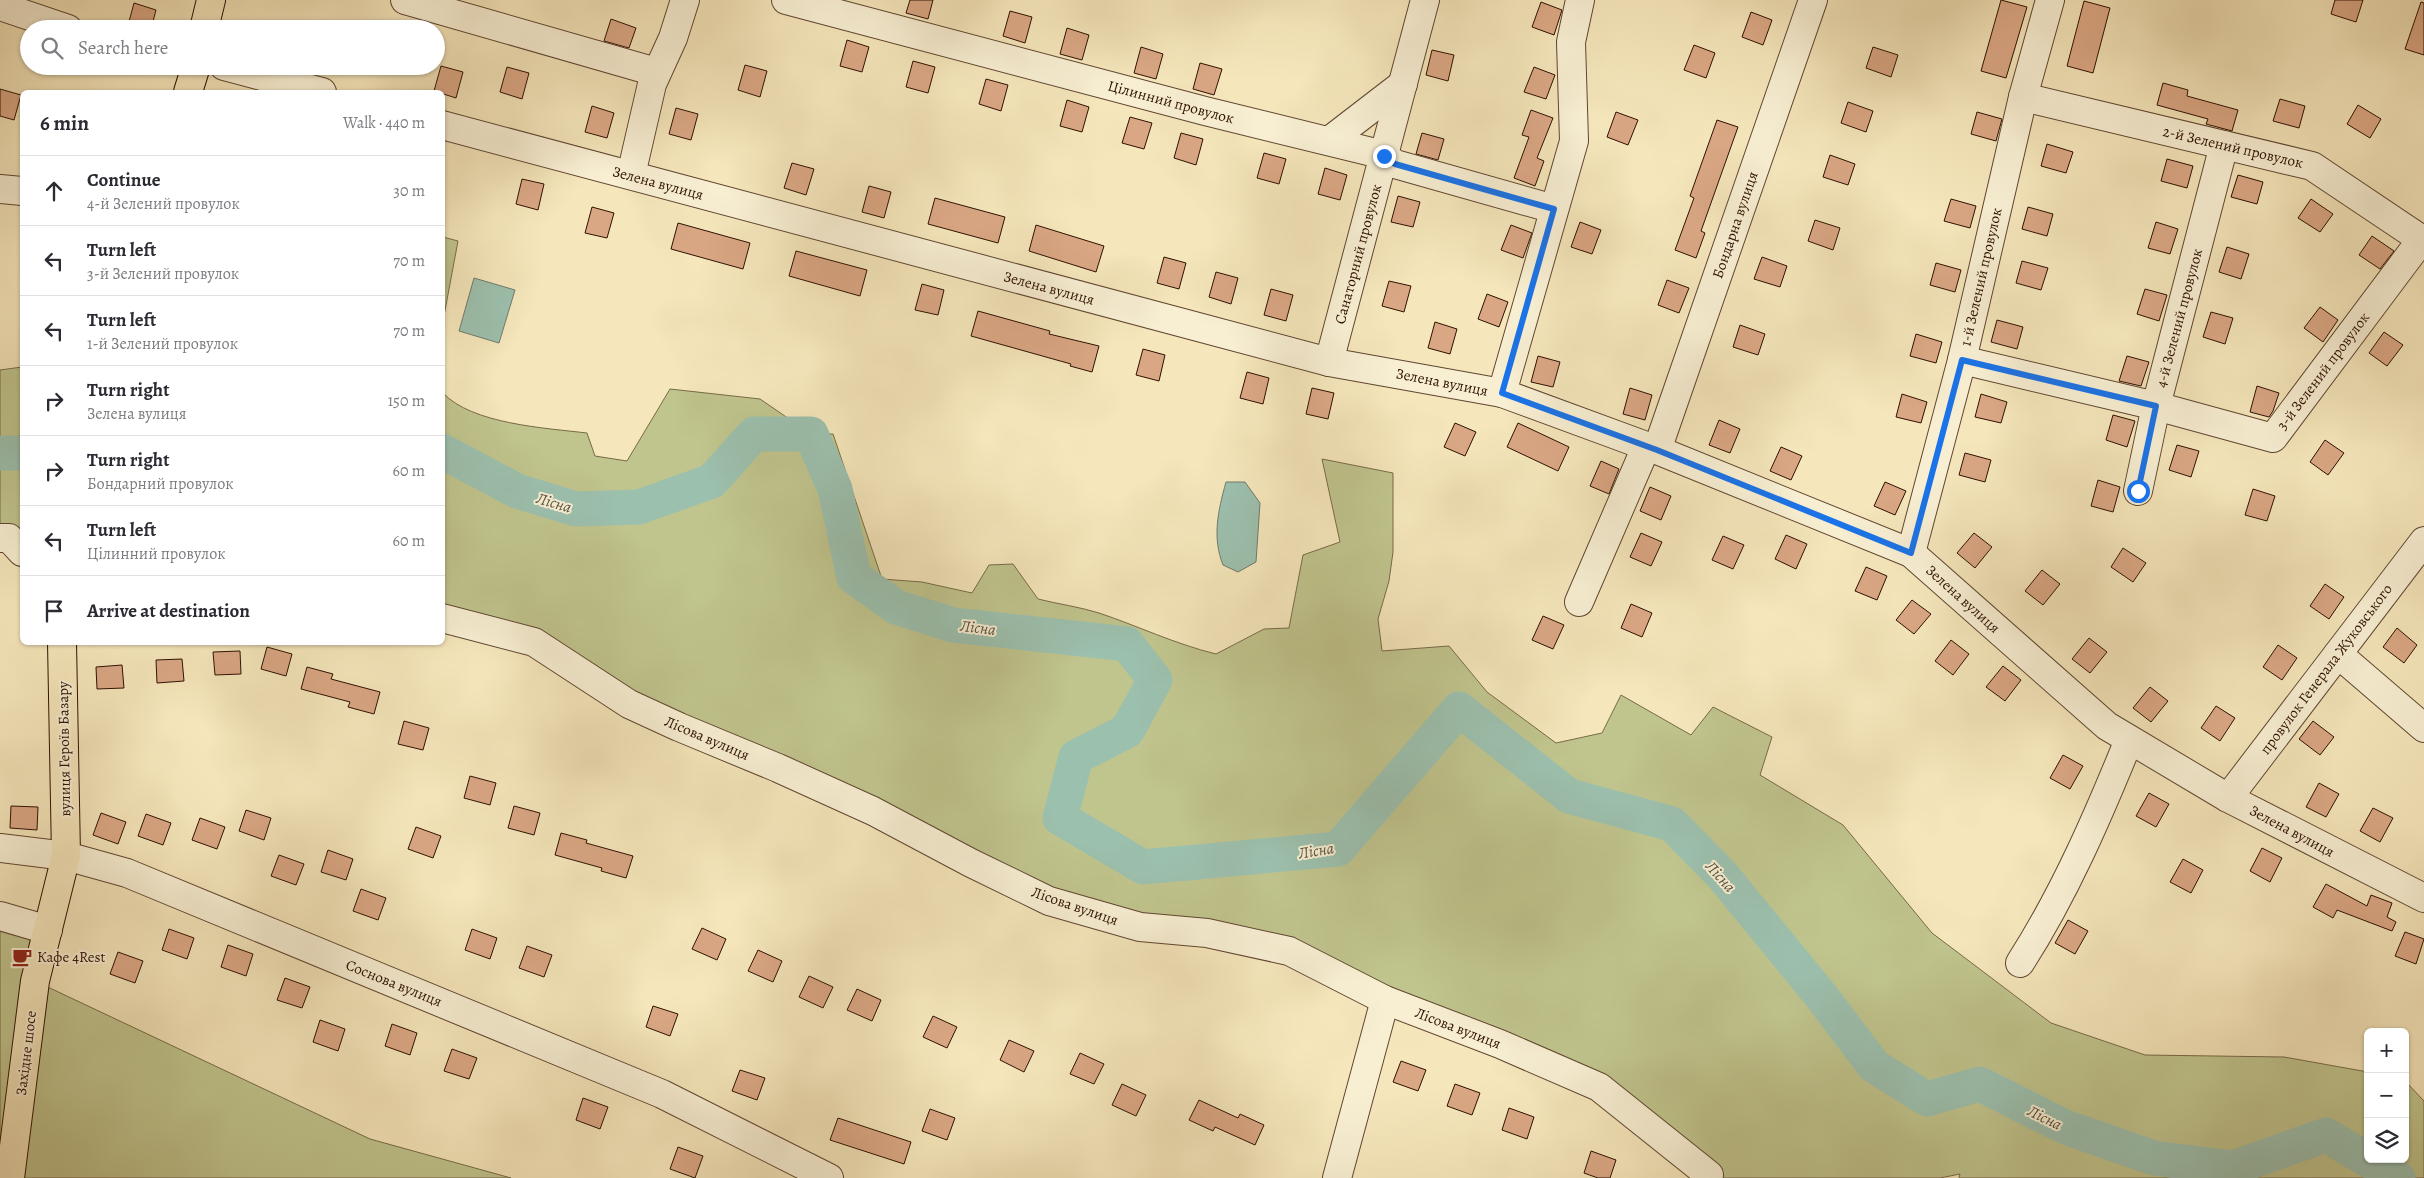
<!DOCTYPE html>
<meta charset="utf-8">
<style>
body{margin:0;font-family:Alegreya,serif;background:#f7f7f7;color:#2b2b33}
.controls{position:absolute;right:15px;bottom:15px;display:grid;overflow:hidden;border-radius:8px;box-shadow:0 1px 4px #0004}
.controls button{width:45px;height:45px;display:grid;place-items:center;padding:0;border:0;border-bottom:1px solid #e1e1e2;background:#fff;color:#2b2b33;font:25px sans-serif}
.stop{position:absolute;width:15px;height:15px;margin:-11px;border:4px solid #1a73e8;border-radius:50%;background:#fff}
.stop.end{background:#1a73e8;border-color:#fff;box-shadow:0 1px 5px #0008}
.list{margin:0;padding:0;list-style:none}
h2{display:flex;justify-content:space-between;align-items:center;height:65px;margin:0;padding:0 20px;font-size:21px}
h2 small{font-size:16px;font-weight:400;color:#7c7c81}
.list li{display:grid;grid-template-columns:32px 1fr auto;gap:15px;align-items:center;box-sizing:border-box;height:70px;padding:0 20px;border-top:1px solid #e1e1e2}
.list b{display:block;font-size:19px;white-space:nowrap}
.list p{margin:0;font-size:16px;white-space:nowrap;color:#7c7c81}
.list em{font-size:16px;font-style:normal;color:#7c7c81}
.icon{flex:none;width:28px;height:28px;fill:none;stroke:currentColor;stroke-width:2;stroke-linecap:round;stroke-linejoin:round}
.map{position:relative;flex:none;width:2424px;height:1178px;overflow:hidden}
.search{position:absolute;background:#fff;box-shadow:0 1px 4px #0004;left:20px;top:20px;width:425px;height:55px;display:flex;align-items:center;gap:12px;box-sizing:border-box;padding:0 18px;border-radius:28px;color:#7c7c81;font-size:19px}
.panel{position:absolute;background:#fff;box-shadow:0 1px 4px #0004;left:20px;top:90px;width:425px;height:555px;border-radius:8px}
.map>svg:first-child{display:block}
.green{fill:#c0c48d;stroke:#776a48}
.water{fill:#9cc0ae;stroke:#707a69}
.lines{fill:none;stroke-linecap:round;stroke-linejoin:round}
.river{stroke:#9cc0ae;stroke-width:35}
.building{fill:#daa784;stroke:#2e1002}
.minor-casing{stroke:#604630;stroke-width:30}
.major-casing{stroke:#2e1002;stroke-width:30}
.minor{stroke:#f8efd3;stroke-width:28}
.major{stroke:#f5e6bb;stroke-width:28}
.route{stroke:#1a73e8;stroke-width:6}
.labels{text-anchor:middle;stroke-width:4;stroke-linejoin:round;paint-order:stroke}
.street-label{font-size:15px;fill:#2e1002;stroke:#f8efd3}
.poi-label{font-size:15px;fill:#2e1002;stroke:#f8efd3;text-anchor:start}
.water-label{font-size:16px;font-style:italic;fill:#544e3e;stroke:#f8efd3}
</style>
<div class="map">
<svg width="2424" height="1178" viewBox="0 0 2424 1178">
<rect width="100%" height="100%" fill="#f5e6bb"/>
<filter id="stains"><feTurbulence type="fractalNoise" baseFrequency=".004" numOctaves="4"/><feColorMatrix values="0 0 0 0 .2 0 0 0 0 .09 0 0 0 0 .02 0 0 0 .5 -.17"/></filter>
<radialGradient id="worn" r=".72"><stop offset=".6" stop-color="#630" stop-opacity="0"/><stop offset="1" stop-color="#630" stop-opacity=".3"/></radialGradient>
<g class="green">
<path d="M443,237L458,241L443,321L442,237Z"/>
<path d="M22,367V543H0V370Z"/>
<path d="M670,389L760,399L811,434H833L882,579L922,582L972,593L989,565L1013,564L1038,599C1058,604 1080,607 1099,613C1138,626 1175,644 1216,654L1264,629L1289,628L1303,555L1340,542L1322,459L1393,473V552L1389,581L1378,619L1382,651L1449,646L1487,692L1556,743L1602,733L1621,695L1691,735L1713,707L1772,737L1760,775L1843,825L1932,933L2051,1023L2145,1055L2284,1057L2368,1072V1159H2405V1081L2424,1101V1178H1959L1960,1174L1940,1178H1713L1599,1087L1289,951L1049,901L534,642L443,618V393C472,424 545,428 587,433L595,456L627,461Z"/>
<path d="M0,916L48,930L35,981L370,1139L511,1178H0Z"/>
</g>
<g class="water">
<path d="M474,278L515,290L499,343L459,331Z"/>
<path d="M1226,482H1245L1260,503L1256,562L1238,572L1223,565C1212,537 1218,511 1226,482Z"/>
</g>
<g class="lines">
<g class="river">
<path d="M442,451L517,491L576,509L639,507L712,481L754,434H811L835,489L854,577L896,607L953,625L1127,644L1155,680L1127,731L1076,757L1060,818L1143,867L1338,849L1459,709L1569,796L1672,824L1722,875L1822,997L1874,1066L1927,1099L1980,1084L2065,1127L2154,1158L2233,1168L2326,1135L2398,1178"/>
<path d="M0,453H22"/>
</g>
</g>
<g class="building">
<path d="M910,0H933L928,19L906,13Z"/>
<path d="M2001,0L2027,7L2006,78L1981,71Z"/>
<path d="M2335,0H2363L2356,22L2331,14Z"/>
<path d="M2084,1L2110,8L2093,73L2067,66Z"/>
<path d="M1541,2L1562,10L1554,35L1532,27Z"/>
<path d="M2421,2L2424,3V55L2405,49Z"/>
<path d="M134,3L156,10L151,29H127Z"/>
<path d="M1010,11L1032,17L1025,43L1003,36Z"/>
<path d="M1751,12L1772,20L1763,45L1742,37Z"/>
<path d="M611,19L636,28L629,48L604,41Z"/>
<path d="M1067,28L1089,35L1082,60L1060,54Z"/>
<path d="M847,40L869,47L862,72L840,66Z"/>
<path d="M1694,45L1715,53L1706,78L1684,70Z"/>
<path d="M1141,47L1163,54L1156,79L1134,73Z"/>
<path d="M1873,47L1898,55L1891,77L1866,68Z"/>
<path d="M1432,50L1454,55L1448,81L1426,75Z"/>
<path d="M913,61L935,67L928,93L906,87Z"/>
<path d="M1200,63L1222,69L1214,95L1193,89Z"/>
<path d="M745,65L767,71L760,97L738,90Z"/>
<path d="M441,66L463,72L456,98L434,91Z"/>
<path d="M507,67L529,73L522,99L500,92Z"/>
<path d="M1534,67L1555,75L1546,99L1524,92Z"/>
<path d="M986,79L1008,85L1001,111L979,104Z"/>
<path d="M2163,83L2188,90L2187,96L2238,110L2232,131L2206,124L2208,119L2157,105Z"/>
<path d="M0,89L21,95L14,120L0,116Z"/>
<path d="M2280,99L2305,106L2299,128L2273,121Z"/>
<path d="M1067,100L1089,107L1082,132L1060,126Z"/>
<path d="M1848,102L1873,111L1866,132L1841,123Z"/>
<path d="M2358,105L2381,119L2370,138L2347,124Z"/>
<path d="M592,106L614,113L607,138L585,132Z"/>
<path d="M676,108L698,114L691,140L669,134Z"/>
<path d="M1531,110L1553,118L1537,158L1544,161L1535,186L1514,178L1529,137L1522,135Z"/>
<path d="M1616,112L1638,120L1628,145L1607,137Z"/>
<path d="M1977,112L2002,119L1996,141L1971,134Z"/>
<path d="M1130,117L1152,123L1144,149L1122,143Z"/>
<path d="M1717,120L1738,127L1701,231L1705,233L1696,258L1675,250L1694,198L1690,196Z"/>
<path d="M1181,133L1203,139L1196,165L1174,158Z"/>
<path d="M1422,133L1444,139L1438,160L1416,154Z"/>
<path d="M2047,144L2073,152L2066,173L2041,166Z"/>
<path d="M1264,153L1286,159L1279,184L1257,178Z"/>
<path d="M1830,155L1855,164L1848,185L1823,177Z"/>
<path d="M2167,159L2193,166L2187,188L2161,181Z"/>
<path d="M792,163L814,169L806,195L784,188Z"/>
<path d="M1325,168L1347,175L1340,200L1318,194Z"/>
<path d="M2238,175L2263,182L2257,204L2231,197Z"/>
<path d="M522,179L544,184L538,210L516,204Z"/>
<path d="M869,186L891,192L884,218L862,212Z"/>
<path d="M1398,196L1420,202L1413,227L1391,222Z"/>
<path d="M935,198L1005,217L998,243L928,224Z"/>
<path d="M1951,199L1976,206L1970,228L1944,221Z"/>
<path d="M2311,199L2333,214L2320,232L2298,218Z"/>
<path d="M592,207L614,213L607,238L585,233Z"/>
<path d="M2028,207L2053,214L2047,236L2022,229Z"/>
<path d="M1815,220L1840,228L1833,250L1808,241Z"/>
<path d="M1580,222L1601,230L1592,254L1571,247Z"/>
<path d="M2156,222L2178,229L2170,254L2148,248Z"/>
<path d="M678,223L750,243L743,269L671,249Z"/>
<path d="M1036,225L1104,246L1096,272L1029,251Z"/>
<path d="M1511,225L1532,233L1523,258L1501,250Z"/>
<path d="M2372,236L2394,251L2380,269L2359,255Z"/>
<path d="M2227,247L2249,254L2241,279L2219,272Z"/>
<path d="M796,251L867,270L860,296L789,276Z"/>
<path d="M1164,257L1186,263L1179,289L1157,283Z"/>
<path d="M1762,257L1787,266L1780,287L1754,279Z"/>
<path d="M2022,261L2048,268L2041,290L2016,283Z"/>
<path d="M1936,263L1961,270L1955,292L1930,285Z"/>
<path d="M1216,272L1238,278L1231,304L1209,297Z"/>
<path d="M1667,280L1689,288L1679,313L1658,305Z"/>
<path d="M1389,281L1411,286L1404,312L1382,306Z"/>
<path d="M922,284L944,290L938,315L915,310Z"/>
<path d="M1271,289L1293,295L1286,321L1264,315Z"/>
<path d="M2145,289L2167,295L2159,321L2137,314Z"/>
<path d="M1487,294L1508,302L1499,327L1478,319Z"/>
<path d="M2320,307L2338,320L2323,342L2304,328Z"/>
<path d="M978,311L1050,331L1049,334L1099,346L1092,372L1070,366L1071,364L971,336Z"/>
<path d="M2211,312L2233,318L2225,344L2203,337Z"/>
<path d="M1997,320L2023,327L2017,349L1991,342Z"/>
<path d="M1435,322L1457,329L1450,354L1428,348Z"/>
<path d="M1740,325L1765,334L1758,355L1733,347Z"/>
<path d="M2384,332L2403,345L2387,366L2369,353Z"/>
<path d="M1916,334L1942,342L1936,363L1910,356Z"/>
<path d="M1143,349L1165,355L1159,381L1136,375Z"/>
<path d="M1538,356L1560,362L1553,387L1531,382Z"/>
<path d="M2127,356L2149,362L2141,386L2119,381Z"/>
<path d="M1247,372L1269,378L1263,404L1240,398Z"/>
<path d="M2257,386L2279,393L2273,411L2269,417L2250,412Z"/>
<path d="M1312,388L1334,393L1328,419L1306,414Z"/>
<path d="M1630,388L1652,395L1645,420L1623,414Z"/>
<path d="M1902,394L1927,402L1921,423L1896,417Z"/>
<path d="M1981,394L2007,402L2001,423L1975,417Z"/>
<path d="M2113,415L2135,421L2127,447L2106,440Z"/>
<path d="M1719,420L1740,429L1730,453L1709,445Z"/>
<path d="M1455,423L1476,432L1465,456L1444,447Z"/>
<path d="M1518,423L1569,447L1558,471L1507,447Z"/>
<path d="M2325,440L2344,453L2328,475L2310,462Z"/>
<path d="M2177,445L2199,451L2191,477L2169,470Z"/>
<path d="M1781,447L1802,456L1791,480L1770,471Z"/>
<path d="M1965,453L1991,460L1985,482L1959,475Z"/>
<path d="M1601,461L1619,469L1609,494L1590,486Z"/>
<path d="M2098,480L2120,487L2113,512L2091,506Z"/>
<path d="M1885,482L1906,491L1895,515L1874,506Z"/>
<path d="M1650,487L1671,496L1661,520L1640,511Z"/>
<path d="M2253,489L2275,496L2267,521L2245,515Z"/>
<path d="M1641,533L1662,542L1651,566L1630,557Z"/>
<path d="M1974,533L1992,547L1975,568L1957,553Z"/>
<path d="M1786,535L1807,544L1796,569L1775,559Z"/>
<path d="M1723,536L1744,545L1733,569L1712,560Z"/>
<path d="M2123,548L2146,563L2133,582L2111,567Z"/>
<path d="M1866,567L1887,576L1877,600L1855,591Z"/>
<path d="M2042,570L2060,584L2043,605L2025,591Z"/>
<path d="M2325,584L2344,597L2329,619L2310,606Z"/>
<path d="M1912,600L1931,614L1914,634L1896,620Z"/>
<path d="M1631,604L1652,613L1642,637L1621,628Z"/>
<path d="M1543,616L1564,625L1553,649L1532,640Z"/>
<path d="M2397,628L2417,645L2404,663L2383,647Z"/>
<path d="M2089,638L2107,652L2090,673L2072,659Z"/>
<path d="M1951,640L1969,654L1953,675L1935,661Z"/>
<path d="M2278,645L2297,658L2282,680L2263,667Z"/>
<path d="M267,647L292,654L286,676L261,669Z"/>
<path d="M240,651L241,674L215,675L213,652Z"/>
<path d="M182,659L184,681L157,683L156,660Z"/>
<path d="M122,665L124,688L97,689L96,667Z"/>
<path d="M2003,666L2021,680L2005,701L1986,687Z"/>
<path d="M307,667L333,674L331,679L380,692L374,714L348,707L350,702L301,689Z"/>
<path d="M2150,687L2168,701L2151,722L2133,708Z"/>
<path d="M2216,706L2235,718L2220,741L2201,728Z"/>
<path d="M404,721L429,728L423,750L398,744Z"/>
<path d="M2313,721L2334,737L2320,755L2299,739Z"/>
<path d="M2063,755L2083,766L2070,789L2050,778Z"/>
<path d="M470,776L496,783L490,805L464,798Z"/>
<path d="M2319,783L2339,794L2326,817L2306,807Z"/>
<path d="M2149,793L2169,804L2156,827L2136,816Z"/>
<path d="M11,806L38,807L37,830L10,828Z"/>
<path d="M514,806L540,813L534,835L508,828Z"/>
<path d="M2373,808L2393,818L2380,842L2360,831Z"/>
<path d="M246,810L271,818L264,840L239,831Z"/>
<path d="M101,813L126,822L118,844L93,835Z"/>
<path d="M146,814L171,823L163,845L138,836Z"/>
<path d="M200,818L225,827L217,849L192,840Z"/>
<path d="M416,827L441,836L433,858L408,849Z"/>
<path d="M561,833L587,840L586,843L633,856L626,878L601,871L602,868L555,855Z"/>
<path d="M2262,848L2282,858L2270,882L2250,871Z"/>
<path d="M328,850L353,859L346,880L321,872Z"/>
<path d="M279,855L304,864L296,885L271,876Z"/>
<path d="M2183,859L2203,870L2191,893L2170,882Z"/>
<path d="M2326,884L2367,906L2371,895L2392,903L2387,917L2396,922L2392,931L2337,910L2333,918L2313,907Z"/>
<path d="M361,889L386,898L378,920L353,911Z"/>
<path d="M2068,920L2088,931L2075,954L2055,943Z"/>
<path d="M702,928L726,939L717,960L692,949Z"/>
<path d="M169,929L194,938L187,959L162,950Z"/>
<path d="M472,929L497,938L490,959L465,950Z"/>
<path d="M2405,932L2424,939L2416,964L2395,956Z"/>
<path d="M228,945L253,954L246,976L221,967Z"/>
<path d="M527,946L552,955L544,977L519,968Z"/>
<path d="M758,950L782,961L773,982L748,971Z"/>
<path d="M118,952L143,961L135,983L110,974Z"/>
<path d="M809,976L833,987L823,1008L799,997Z"/>
<path d="M285,978L310,987L302,1008L277,1000Z"/>
<path d="M857,989L881,1000L872,1021L847,1010Z"/>
<path d="M653,1006L678,1014L670,1036L646,1027Z"/>
<path d="M933,1016L957,1027L947,1048L923,1037Z"/>
<path d="M320,1020L345,1029L338,1051L313,1042Z"/>
<path d="M392,1024L417,1033L410,1055L385,1046Z"/>
<path d="M1009,1040L1034,1051L1024,1072L1000,1060Z"/>
<path d="M452,1049L477,1058L469,1079L444,1071Z"/>
<path d="M1080,1053L1104,1064L1094,1084L1070,1074Z"/>
<path d="M1401,1061L1426,1070L1418,1091L1393,1082Z"/>
<path d="M740,1070L765,1078L757,1100L732,1091Z"/>
<path d="M1122,1084L1146,1095L1136,1116L1112,1105Z"/>
<path d="M1455,1084L1480,1093L1472,1115L1447,1106Z"/>
<path d="M583,1098L608,1107L600,1129L576,1120Z"/>
<path d="M1199,1100L1238,1118L1240,1114L1264,1125L1255,1145L1215,1127L1213,1131L1189,1120Z"/>
<path d="M1509,1108L1534,1117L1527,1139L1502,1130Z"/>
<path d="M930,1109L955,1118L947,1140L922,1131Z"/>
<path d="M838,1118L911,1142L904,1164L830,1140Z"/>
<path d="M678,1147L703,1156L695,1178L670,1169Z"/>
<path d="M1591,1151L1616,1160L1610,1178H1598L1584,1173Z"/>
</g>
<g class="lines">
<defs>
<g id="minor">
<path d="M405,0L656,72"/>
<path d="M786,0L1205,111L1384,155L1395,164L1554,209"/>
<path d="M0,6L68,29"/>
<path d="M224,66L322,92"/>
<path d="M2023,97L2312,166L2424,241"/>
<path d="M442,125L1329,362L1502,393L1657,450L1911,553L2107,726L2228,798L2424,898"/>
<path d="M1329,141L1403,84"/>
<path d="M631,175L652,84L673,38L685,0"/>
<path d="M0,189L22,191"/>
<path d="M1962,360L2156,406L2273,438L2422,239"/>
<path d="M1329,362L1425,0"/>
<path d="M1502,393L1574,141L1571,42L1580,0"/>
<path d="M1657,450L1813,0"/>
<path d="M2138,491L2156,406L2224,145"/>
<path d="M0,538H9L22,552"/>
<path d="M1911,553L1962,360L2023,97L2050,0"/>
<path d="M1579,602L1646,447"/>
<path d="M442,618L534,642L629,704L679,727L778,768L873,811L971,863L1049,901L1140,927L1207,933L1289,951L1385,1000L1500,1044L1599,1087L1709,1175"/>
<path d="M2338,654L2424,728"/>
<path d="M2228,798L2424,541"/>
<path d="M0,848L66,856L127,873L662,1094L829,1178"/>
<path d="M0,916L48,930"/>
<path d="M2020,963C2065,893 2098,816 2129,740"/>
<path d="M1337,1178L1385,1000"/>
</g>
<g id="major">
<path d="M204,29L211,0"/>
<path d="M188,92L196,66"/>
<path d="M10,1178L35,981L66,856L62,642"/>
</g>
</defs>
<use href="#minor" class="minor-casing"/>
<use href="#major" class="major-casing"/>
<use href="#minor" class="minor"/>
<use href="#major" class="major"/>
</g>
<g class="lines">
<path class="route" d="M1384,156L1395,164L1554,209L1502,393L1657,450L1911,553L1962,360L2156,406L2138,491"/>
</g>
<defs>
<symbol id="cafe-bare" viewBox="-9 -9 18 18"><path d="M-5.5-4.5H6V0H3Q3 3.5 0 3.5H-2.5Q-5.5 3.5-5.5 0ZM3-3.2v2h1.7v-2ZM-6 4.5H4V6H-6Z" fill="#8f2418" stroke="#f8efd3" stroke-width="2.5" paint-order="stroke"/></symbol>
</defs>
<g fill-rule="evenodd">
<use href="#cafe-bare" x="8" y="943" width="28" height="28"/>
</g>
<g class="labels">
<g class="street-label">
<text transform="translate(1171 102) rotate(15)" y="5">Цілинний провулок</text>
<text transform="translate(2233 147) rotate(13)" y="5">2-й Зелений провулок</text>
<text transform="translate(658 183) rotate(15)" y="5">Зелена вулиця</text>
<text transform="translate(1735 225) rotate(-71)" y="5">Бондарна вулиця</text>
<text transform="translate(1358 254) rotate(-75)" y="5">Санаторний провулок</text>
<text transform="translate(1981 277) rotate(-77)" y="5">1-й Зелений провулок</text>
<text transform="translate(1049 288) rotate(15)" y="5">Зелена вулиця</text>
<text transform="translate(2179 318) rotate(-75)" y="5">4-й Зелений провулок</text>
<text transform="translate(2323 371) rotate(-53)" y="5">3-й Зелений провулок</text>
<text transform="translate(1442 382) rotate(11)" y="5">Зелена вулиця</text>
<text transform="translate(1963 599) rotate(42)" y="5">Зелена вулиця</text>
<text transform="translate(2326 669) rotate(-53)" y="5">провулок Генерала Жуковського</text>
<text transform="translate(707 738) rotate(23)" y="5">Лісова вулиця</text>
<text transform="translate(64 749) rotate(-91)" y="5">вулиця Героїв Базару</text>
<text transform="translate(2292 831) rotate(28)" y="5">Зелена вулиця</text>
<text transform="translate(1075 906) rotate(19)" y="5">Лісова вулиця</text>
<text transform="translate(394 983) rotate(22)" y="5">Соснова вулиця</text>
<text transform="translate(1458 1028) rotate(21)" y="5">Лісова вулиця</text>
<text transform="translate(26 1053) rotate(-83)" y="5">Західне шосе</text>
</g>
<g class="poi-label">
<text x="37" y="962">Кафе 4Rest</text>
</g>
<g class="water-label">
<text transform="translate(554 502) rotate(16)" y="6">Лісна</text>
<text transform="translate(978 627) rotate(7)" y="6">Лісна</text>
<text transform="translate(1316 850) rotate(-9)" y="6">Лісна</text>
<text transform="translate(1721 876) rotate(48)" y="6">Лісна</text>
<text transform="translate(2045 1117) rotate(26)" y="6">Лісна</text>
</g>
</g>
<rect width="100%" height="100%" filter="url(#stains)"/>
<rect width="100%" height="100%" fill="url(#worn)"/>
</svg>
<div class="controls">
<button>+</button>
<button>−</button>
<button><svg class="icon" aria-label="layers" viewBox="0 0 24 24"><path d="M12 4l9 5-9 5-9-5zM3 14l9 5 9-5"/></svg></button>
</div>
<div class="stop" style="left:2138px;top:491px"></div>
<div class="stop end" style="left:1384px;top:156px"></div>
<div class="search"><svg class="icon" aria-label="search" viewBox="0 0 24 24"><circle cx="10" cy="10" r="6"/><path d="M15 15l6 6"/></svg>Search here</div>
<section class="panel">
<h2>6 min<small>Walk · 440 m</small></h2>
<ul class="list">
<li><svg class="icon" aria-label="ahead" viewBox="0 0 24 24"><path d="M12 20V5M6 11l6-6 6 6"/></svg><div><b>Continue</b><p>4-й Зелений провулок</p></div><em>30 m</em></li>
<li><svg class="icon" aria-label="left" viewBox="0 0 24 24"><path d="M17 20v-9H6M10 6l-5 5 5 5"/></svg><div><b>Turn left</b><p>3-й Зелений провулок</p></div><em>70 m</em></li>
<li><svg class="icon" aria-label="left" viewBox="0 0 24 24"><path d="M17 20v-9H6M10 6l-5 5 5 5"/></svg><div><b>Turn left</b><p>1-й Зелений провулок</p></div><em>70 m</em></li>
<li><svg class="icon" aria-label="right" viewBox="0 0 24 24"><path d="M7 20v-9h11M14 6l5 5-5 5"/></svg><div><b>Turn right</b><p>Зелена вулиця</p></div><em>150 m</em></li>
<li><svg class="icon" aria-label="right" viewBox="0 0 24 24"><path d="M7 20v-9h11M14 6l5 5-5 5"/></svg><div><b>Turn right</b><p>Бондарний провулок</p></div><em>60 m</em></li>
<li><svg class="icon" aria-label="left" viewBox="0 0 24 24"><path d="M17 20v-9H6M10 6l-5 5 5 5"/></svg><div><b>Turn left</b><p>Цілинний провулок</p></div><em>60 m</em></li>
<li><svg class="icon" aria-label="arrive" viewBox="0 0 24 24"><path d="M6 21V4h12l-3 4 3 4H6"/></svg><div><b>Arrive at destination</b></div></li>
</ul>
</section>
</div>
